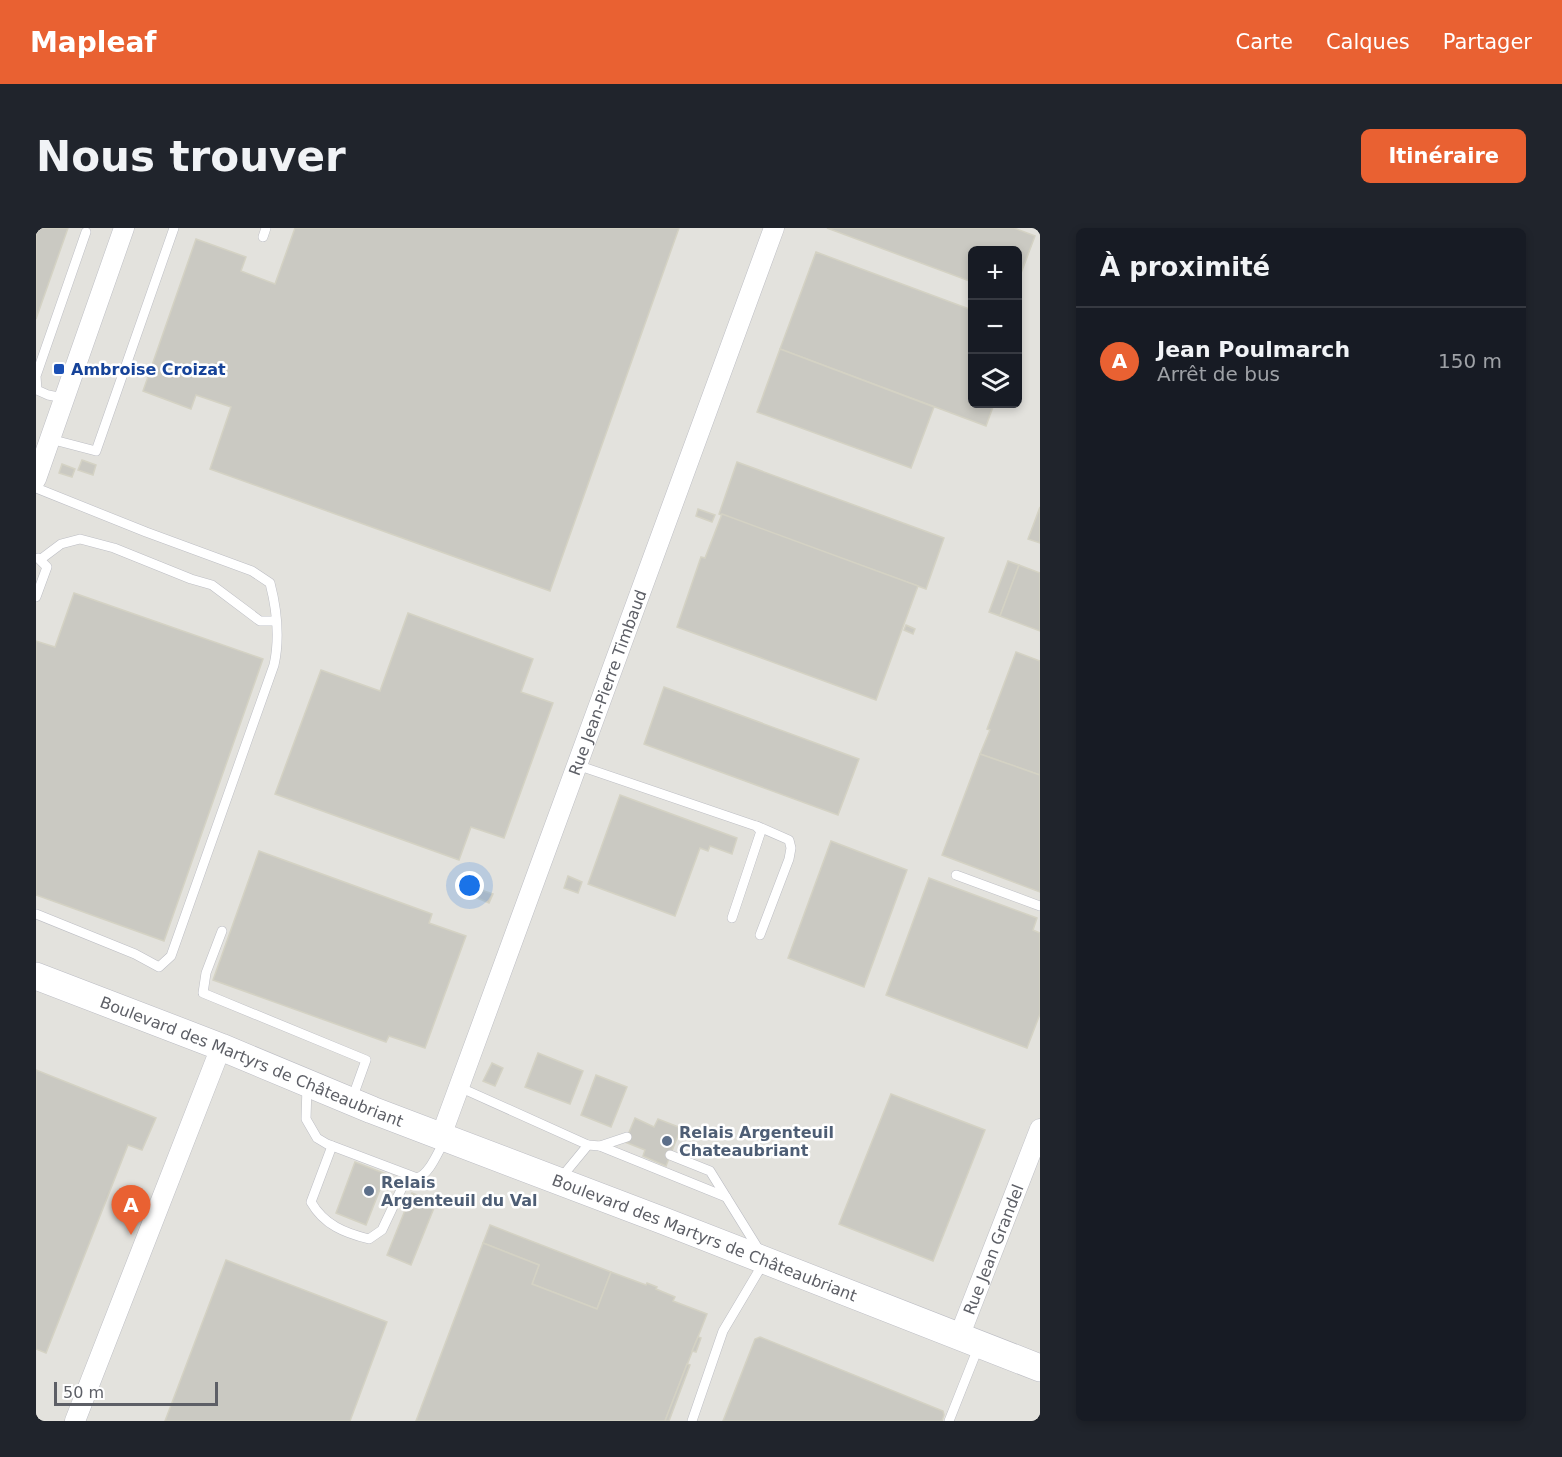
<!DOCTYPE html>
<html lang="fr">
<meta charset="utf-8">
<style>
body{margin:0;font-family:"DejaVu Sans",sans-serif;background:#20242c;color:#f1f3f6}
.controls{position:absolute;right:18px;top:18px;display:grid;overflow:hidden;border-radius:9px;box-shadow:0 3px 9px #0003}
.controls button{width:54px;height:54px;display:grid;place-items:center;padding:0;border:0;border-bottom:2px solid #363941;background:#171b24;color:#f1f3f6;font:30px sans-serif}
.scale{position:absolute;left:18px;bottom:15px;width:164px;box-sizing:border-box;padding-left:6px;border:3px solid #5d5f66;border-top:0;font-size:16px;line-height:21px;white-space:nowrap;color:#5d5f66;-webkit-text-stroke:4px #fff;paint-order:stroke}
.you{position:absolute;left:434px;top:658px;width:21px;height:21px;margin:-15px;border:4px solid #fff;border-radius:50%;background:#1a73e8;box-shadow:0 0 0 9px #1a73e833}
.badge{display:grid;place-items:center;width:39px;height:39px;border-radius:50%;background:#e96132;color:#fff;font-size:20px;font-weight:700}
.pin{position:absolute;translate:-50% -50px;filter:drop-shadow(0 2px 3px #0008)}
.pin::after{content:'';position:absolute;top:32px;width:21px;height:18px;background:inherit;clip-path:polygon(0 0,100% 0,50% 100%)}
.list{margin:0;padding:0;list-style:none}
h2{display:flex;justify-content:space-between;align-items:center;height:78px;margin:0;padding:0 24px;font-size:26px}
h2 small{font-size:20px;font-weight:400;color:#9ea1a6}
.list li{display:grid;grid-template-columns:39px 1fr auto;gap:18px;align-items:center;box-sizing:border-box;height:108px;padding:0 24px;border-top:2px solid #363941}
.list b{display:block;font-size:22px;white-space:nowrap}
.list p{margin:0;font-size:20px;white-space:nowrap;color:#9ea1a6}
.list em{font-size:20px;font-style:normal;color:#9ea1a6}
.icon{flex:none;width:33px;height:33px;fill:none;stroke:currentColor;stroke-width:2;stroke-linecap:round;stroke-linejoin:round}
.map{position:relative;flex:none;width:1004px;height:1193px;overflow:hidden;border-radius:9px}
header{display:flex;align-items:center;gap:36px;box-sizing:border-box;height:84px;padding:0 30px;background:#e96132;color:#fff}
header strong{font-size:28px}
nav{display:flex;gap:33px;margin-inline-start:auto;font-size:21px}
.intro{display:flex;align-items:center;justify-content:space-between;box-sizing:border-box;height:144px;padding:0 36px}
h1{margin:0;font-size:42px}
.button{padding:15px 27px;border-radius:9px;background:#e96132;color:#fff;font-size:21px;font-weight:700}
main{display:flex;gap:36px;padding:0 36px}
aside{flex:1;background:#171b24;border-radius:9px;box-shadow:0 3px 9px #0003}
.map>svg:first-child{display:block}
.industrial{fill:#e3e2dd;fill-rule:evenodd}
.building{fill:#cac9c2;stroke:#d4d2c4;stroke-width:1.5}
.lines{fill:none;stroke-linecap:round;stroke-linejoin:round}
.lane-casing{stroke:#bdbec4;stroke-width:10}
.street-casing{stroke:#bdbec4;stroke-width:21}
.secondary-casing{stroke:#bbbcc3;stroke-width:28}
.lane{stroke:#fff;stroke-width:9}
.street{stroke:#fff;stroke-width:20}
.secondary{stroke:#fff;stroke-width:27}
.transit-dot{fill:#1a4fb4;stroke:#fff;stroke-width:2}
.service-dot{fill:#5c6f8a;stroke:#fff;stroke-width:2}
.labels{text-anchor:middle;stroke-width:5;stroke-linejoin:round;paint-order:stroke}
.transit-label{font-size:16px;font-weight:bold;fill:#164399;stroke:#fff;text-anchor:start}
.street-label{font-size:16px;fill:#5d5f66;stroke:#fff}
.service-label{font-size:16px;font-weight:bold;fill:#4e5e75;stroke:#fff;text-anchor:start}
</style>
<header>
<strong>Mapleaf</strong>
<nav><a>Carte</a><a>Calques</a><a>Partager</a></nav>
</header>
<div class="intro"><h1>Nous trouver</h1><a class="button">Itinéraire</a></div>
<main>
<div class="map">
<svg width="1004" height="1193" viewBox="0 0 1004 1193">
<rect width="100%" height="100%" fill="#efefe5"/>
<path class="industrial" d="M0,0H1004V1193H0ZM936,22H981V176H936Z"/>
<g class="building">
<path d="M0,0H32L0,91Z"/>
<path d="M259,0H643L514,363L174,241L195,179L160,167L155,181L107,163L160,11L210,29L205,43L239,56Z"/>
<path d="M791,0H978L999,8L981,56V22H936V54Z"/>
<path d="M780,24L936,82V176H958L950,198L744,121Z"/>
<path d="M744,121L898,179L875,240L721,184Z"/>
<path d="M46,232L60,237L57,247L42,242Z"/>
<path d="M701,234L908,310L890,361L683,286Z"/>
<path d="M26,236L39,241L36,249L23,245Z"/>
<path d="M1004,279V315L992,311Z"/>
<path d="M662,281L679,287L676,294L660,288Z"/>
<path d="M686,286L882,358L840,472L641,399L665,329L669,330Z"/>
<path d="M972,333L983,337L964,388L953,384Z"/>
<path d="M983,337L1004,345V403L964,388Z"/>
<path d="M38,365L227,431L128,713L0,667V413L19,419Z"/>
<path d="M372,385L497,431L485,464L517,475L468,610L435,599L423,632L239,566L285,442L344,463Z"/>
<path d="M870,397L879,401L877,406L868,402Z"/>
<path d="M980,424L1004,433V547L944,526L954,502L951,501Z"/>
<path d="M628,459L823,531L802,587L608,516Z"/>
<path d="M944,526L1004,547V664L906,627Z"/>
<path d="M584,567L701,610L696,626L674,618L672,623L664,620L639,688L552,656Z"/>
<path d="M795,613L871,642L828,759L752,730Z"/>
<path d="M223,623L396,686L393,695L430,708L389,820L353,808L350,814L177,752Z"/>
<path d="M532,648L546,654L542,665L528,660Z"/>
<path d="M893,650L1001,690L997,702L1004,705V786L991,820L850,767Z"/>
<path d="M442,661L457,666L453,675L439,669Z"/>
<path d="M502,825L547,843L534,876L489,859Z"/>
<path d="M456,835L467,840L459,858L447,853Z"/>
<path d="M0,842L120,890L106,922L92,917L10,1125L0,1121Z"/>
<path d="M560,847L591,859L575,899L545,887Z"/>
<path d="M855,866L949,902L897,1033L803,996Z"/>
<path d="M599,890L618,899L622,891L645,900L630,938L607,928L609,922L589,914Z"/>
<path d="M319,934L350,946L330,997L300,985Z"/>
<path d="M376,965L400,975L375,1037L351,1027Z"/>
<path d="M454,997L575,1044L561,1081L496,1056L503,1037L447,1015Z"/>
<path d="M447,1015L503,1037L496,1056L561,1081L575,1044L610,1057L611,1055L621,1059L620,1061L639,1069L637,1073L671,1086L629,1193H380Z"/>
<path d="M190,1032L351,1094L314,1193H129Z"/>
<path d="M662,1109L665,1110L660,1124L656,1123Z"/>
<path d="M724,1109L907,1183L908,1187L906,1193H687L719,1111Z"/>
<path d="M651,1136L654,1137L633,1193H629Z"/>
</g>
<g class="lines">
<defs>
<g id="lane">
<path d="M227,9L230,0"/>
<path d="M28,170L12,167L1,162L0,148L50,4"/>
<path d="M14,211L60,223L138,0"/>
<path d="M0,260L110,304L216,343L234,355C241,382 244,410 238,437L135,728L123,739L99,726L0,686"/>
<path d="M5,331L25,316L44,311L78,320L155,351L176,357L224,393H239"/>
<path d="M0,369L11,339L2,330"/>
<path d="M541,537L720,598L725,603L696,690"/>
<path d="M721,598L753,612L755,620L753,631L724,707"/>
<path d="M920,647L1004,678"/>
<path d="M186,703L170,745L167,765L330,832L316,871"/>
<path d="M271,858L270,891L281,910L291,916L381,950C394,946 402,923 409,912"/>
<path d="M423,859L552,917"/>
<path d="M296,918L275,974C288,997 309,1005 333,1011L346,1002L372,947"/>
<path d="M564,918L690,969"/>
<path d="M634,927L674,943L723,1022"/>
<path d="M524,951L552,917L564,918L591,909"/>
<path d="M656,1193L687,1103L728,1034"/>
<path d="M913,1193L942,1120"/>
</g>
<g id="street">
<path d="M0,251L88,0"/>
<path id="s1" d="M405,908L738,0"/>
<path id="s2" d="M923,1109L1004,901"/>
<path d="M39,1193L185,819"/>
</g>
<g id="secondary">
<path id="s3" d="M0,748L185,819L336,882L628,993L1004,1140"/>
</g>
</defs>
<use href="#lane" class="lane-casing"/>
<use href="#street" class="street-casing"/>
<use href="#secondary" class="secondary-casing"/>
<use href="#lane" class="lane"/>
<use href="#street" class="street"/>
<use href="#secondary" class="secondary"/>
</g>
<rect class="transit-dot" x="17" y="135" width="12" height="12" rx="3"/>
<g class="service-dot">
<circle cx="631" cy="913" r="6"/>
<circle cx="333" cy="963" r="6"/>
</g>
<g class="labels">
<g class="transit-label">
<text x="35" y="147">Ambroise Croizat</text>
</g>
<g class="street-label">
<text dy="6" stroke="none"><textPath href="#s1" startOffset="483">Rue Jean-Pierre Timbaud</textPath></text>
<text dy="6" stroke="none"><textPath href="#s3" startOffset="232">Boulevard des Martyrs de Châteaubriant</textPath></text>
<text dy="6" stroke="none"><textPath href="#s3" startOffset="718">Boulevard des Martyrs de Châteaubriant</textPath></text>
<text dy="6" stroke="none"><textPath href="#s2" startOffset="94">Rue Jean Grandel</textPath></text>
</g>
<g class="service-label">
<text x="643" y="910">Relais Argenteuil<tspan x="643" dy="18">Chateaubriant</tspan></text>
<text x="345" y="960">Relais<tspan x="345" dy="18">Argenteuil du Val</tspan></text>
</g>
</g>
</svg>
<div class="controls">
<button>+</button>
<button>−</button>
<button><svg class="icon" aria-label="layers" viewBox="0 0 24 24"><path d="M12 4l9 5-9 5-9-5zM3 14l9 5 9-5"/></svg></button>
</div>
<div class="scale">50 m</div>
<div class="you"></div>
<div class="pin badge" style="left:95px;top:1007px">A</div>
</div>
<aside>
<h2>À proximité<small></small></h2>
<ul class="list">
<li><span class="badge">A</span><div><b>Jean Poulmarch</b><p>Arrêt de bus</p></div><em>150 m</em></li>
</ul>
</aside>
</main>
